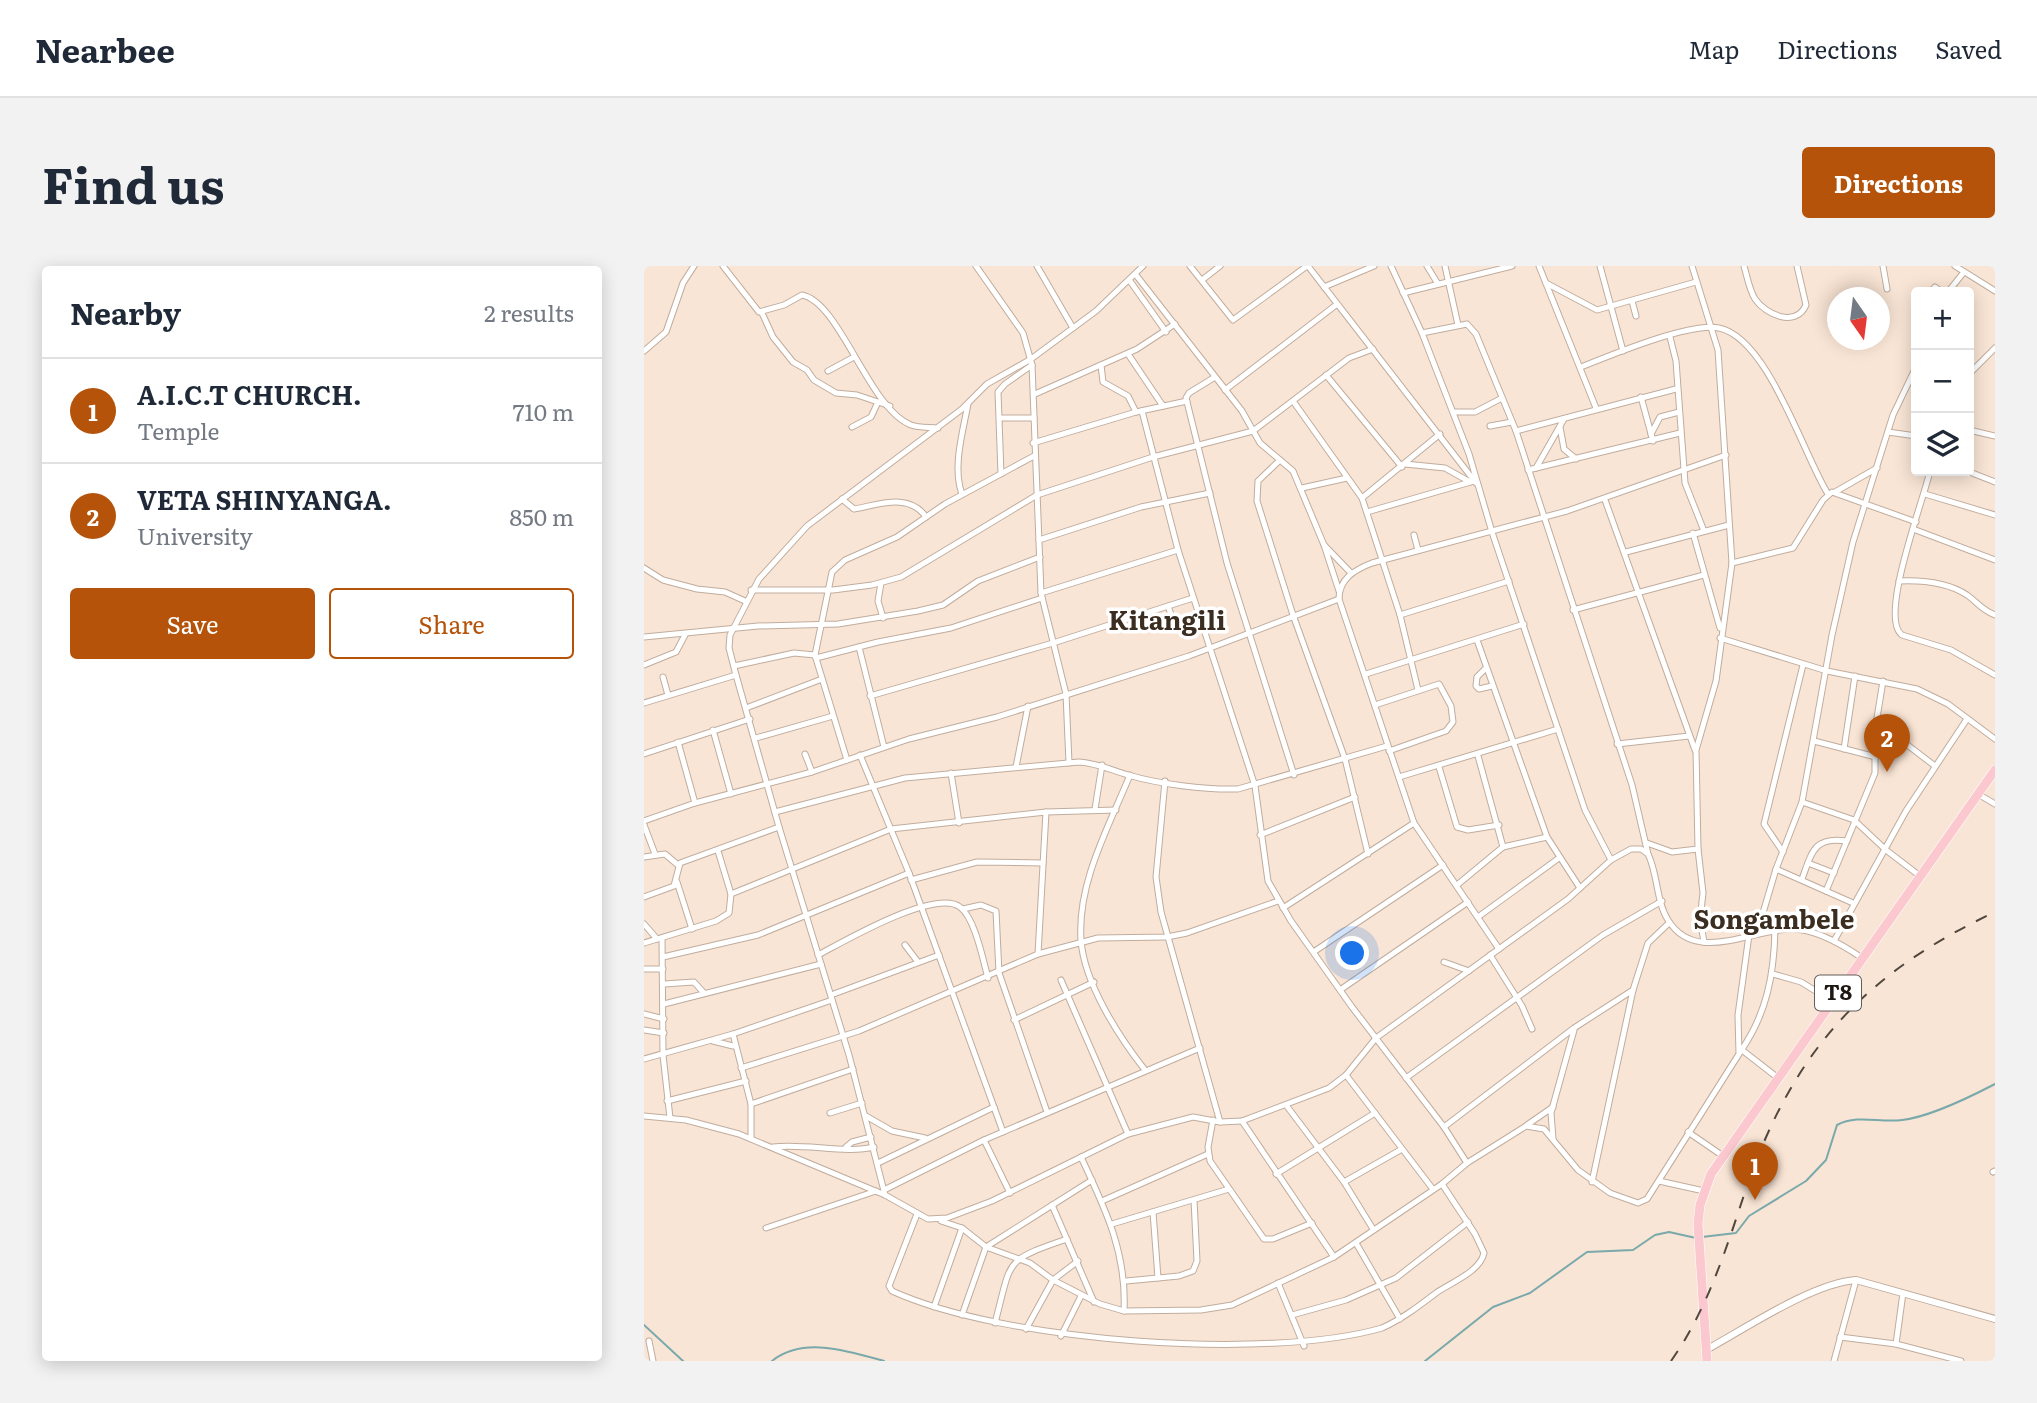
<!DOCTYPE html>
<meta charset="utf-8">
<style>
body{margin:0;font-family:Literata,serif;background:#f2f2f3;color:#1f2937}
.controls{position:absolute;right:21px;top:21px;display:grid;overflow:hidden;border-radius:7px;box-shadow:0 4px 18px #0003}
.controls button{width:63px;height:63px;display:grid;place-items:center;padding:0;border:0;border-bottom:2px solid #e0e1e3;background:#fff;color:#1f2937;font:35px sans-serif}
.compass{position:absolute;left:1183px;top:21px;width:63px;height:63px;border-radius:50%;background:#fff;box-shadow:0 4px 18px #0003;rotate:166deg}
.you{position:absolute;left:709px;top:688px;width:24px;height:24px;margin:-18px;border:5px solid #fff;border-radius:50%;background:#1a73e8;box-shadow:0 0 0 10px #1a73e833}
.badge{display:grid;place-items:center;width:46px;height:46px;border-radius:50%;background:#b45309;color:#fff;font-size:23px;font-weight:700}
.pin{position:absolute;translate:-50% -58px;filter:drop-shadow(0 2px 4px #0008)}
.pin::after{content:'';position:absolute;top:37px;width:24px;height:21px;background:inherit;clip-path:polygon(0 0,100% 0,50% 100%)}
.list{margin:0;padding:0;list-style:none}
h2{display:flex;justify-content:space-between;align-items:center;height:91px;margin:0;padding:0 28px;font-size:30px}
h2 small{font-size:23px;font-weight:400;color:#747a83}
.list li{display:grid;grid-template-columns:46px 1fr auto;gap:21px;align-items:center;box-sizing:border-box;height:105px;padding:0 28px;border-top:2px solid #e0e1e3}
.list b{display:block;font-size:26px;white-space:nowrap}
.list p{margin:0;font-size:23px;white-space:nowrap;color:#747a83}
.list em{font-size:23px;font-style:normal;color:#747a83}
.actions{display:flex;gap:14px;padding:21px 28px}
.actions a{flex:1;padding:16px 0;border:2px solid #b45309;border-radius:7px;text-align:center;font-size:24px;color:#b45309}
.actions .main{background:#b45309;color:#fff}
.icon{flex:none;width:38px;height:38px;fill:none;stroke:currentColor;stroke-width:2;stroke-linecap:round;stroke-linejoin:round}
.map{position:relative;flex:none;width:1351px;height:1095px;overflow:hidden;border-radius:7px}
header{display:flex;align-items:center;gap:42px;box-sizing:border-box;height:98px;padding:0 35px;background:#fff;border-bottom:2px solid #e0e1e3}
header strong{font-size:33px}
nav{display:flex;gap:38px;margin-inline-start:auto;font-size:24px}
.intro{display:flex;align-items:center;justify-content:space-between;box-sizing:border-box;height:168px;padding:0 42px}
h1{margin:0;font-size:49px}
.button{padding:18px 32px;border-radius:7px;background:#b45309;color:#fff;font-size:24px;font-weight:700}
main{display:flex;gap:42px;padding:0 42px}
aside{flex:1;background:#fff;border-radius:7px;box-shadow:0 4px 18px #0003}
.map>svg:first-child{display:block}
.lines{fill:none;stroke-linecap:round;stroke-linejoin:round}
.stream{stroke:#79a9ab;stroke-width:2}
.minor-casing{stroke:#c0ad9e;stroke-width:7}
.tertiary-casing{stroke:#c0ad9e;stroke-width:8}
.trunk-casing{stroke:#fff;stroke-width:10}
.minor{stroke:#fff;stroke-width:5}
.tertiary{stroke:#fff;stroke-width:6}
.trunk{stroke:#fbc8cf;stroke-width:9}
.rail{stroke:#50473e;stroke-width:2;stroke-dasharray:12 12;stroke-linecap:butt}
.labels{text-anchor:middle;stroke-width:7;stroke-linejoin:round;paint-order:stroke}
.shield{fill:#fff;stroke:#625d59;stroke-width:2}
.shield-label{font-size:21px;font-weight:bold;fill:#1e1812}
.quarter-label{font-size:26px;font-weight:bold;fill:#3b2d20;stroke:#fff}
</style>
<header>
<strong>Nearbee</strong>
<nav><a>Map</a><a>Directions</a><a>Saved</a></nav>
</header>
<div class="intro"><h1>Find us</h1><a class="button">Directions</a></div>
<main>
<aside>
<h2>Nearby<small>2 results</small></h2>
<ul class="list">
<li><span class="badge">1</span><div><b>A.I.C.T CHURCH.</b><p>Temple</p></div><em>710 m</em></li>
<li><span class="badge">2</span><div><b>VETA SHINYANGA.</b><p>University</p></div><em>850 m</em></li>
</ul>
<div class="actions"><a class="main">Save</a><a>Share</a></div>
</aside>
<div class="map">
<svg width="1351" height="1095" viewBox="0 0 1351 1095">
<rect width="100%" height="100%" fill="#f9e5d5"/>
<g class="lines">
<g class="stream">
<path d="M1058,971L1092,967L1105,950L1162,915L1182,894L1193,859C1214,848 1235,857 1258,854C1286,851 1326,831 1351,818"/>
<path d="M0,1059L39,1095"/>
<path d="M128,1095C159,1070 205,1085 240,1095"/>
<path d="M781,1095L849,1041L886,1027L943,986L989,984L1011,969L1025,966L1052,972"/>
</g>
<defs>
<g id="minor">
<path d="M79,0L115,46L140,39L158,29C196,36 225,143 267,159C275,162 285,161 294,162"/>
<path d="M332,0L379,67L388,99L397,327L422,428L425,497"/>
<path d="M393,0L429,62"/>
<path d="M546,0L589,54L663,0"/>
<path d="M664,0L832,217"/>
<path d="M747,0L778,67L825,188L848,266L941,544L967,594"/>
<path d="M783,0L794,18"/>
<path d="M801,0L814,59"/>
<path d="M895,0L952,142"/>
<path d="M956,0L979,85"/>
<path d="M1048,0L1074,84L1088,297L1072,415L1052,484L1054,583L1059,627L1056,653L1060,676"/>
<path d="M1100,0C1103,10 1105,23 1111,33C1122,49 1152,62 1162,39L1153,0"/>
<path d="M1239,0L1243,23"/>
<path d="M1311,0L1351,25"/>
<path d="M492,9L598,145L616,177L649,205L680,279L695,325"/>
<path d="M558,14L576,0"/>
<path d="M486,15L522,66"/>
<path d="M902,17L953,44L1052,16"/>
<path d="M680,21L730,0"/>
<path d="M1286,26L1291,21L1298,26"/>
<path d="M1304,26L1320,6"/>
<path d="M759,27L868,0"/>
<path d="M988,35L992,50"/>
<path d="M118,47L129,71L149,96L163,104L170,114L192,127L213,129L246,140"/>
<path d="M778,67L823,58L832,68L872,165L988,519L1004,588"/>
<path d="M1026,71L1032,95L1041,217L1060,265"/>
<path d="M0,85L22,66L39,17L50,0"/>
<path d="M484,88L519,140"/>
<path d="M457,99L459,116L484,130L492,146"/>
<path d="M937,101C967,89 1046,56 1075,62C1124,72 1159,188 1184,228"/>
<path d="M184,105L210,91"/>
<path d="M1325,108L1351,82"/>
<path d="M682,109L758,201"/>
<path d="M571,111L545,127L542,132L583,297L650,509"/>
<path d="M581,124L692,39"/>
<path d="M391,128L493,83L531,58"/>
<path d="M997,131L1009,175"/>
<path d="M649,135L718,232L756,349L774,424"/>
<path d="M498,145L534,284L611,520L624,615L647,655L708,741L800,861L930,762L989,724"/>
<path d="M809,146H831L858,132"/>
<path d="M356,152H390"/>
<path d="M846,160L868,156"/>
<path d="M208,161L227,151L234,136"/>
<path d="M916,161L920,183L932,193"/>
<path d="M1325,164L1351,170"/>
<path d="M872,165L1032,123"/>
<path d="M1244,166L1272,170"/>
<path d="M1007,168L1016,151L1035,146"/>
<path d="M389,177L492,146L543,135"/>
<path d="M636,194L614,215L613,235L649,349L701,493L724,588"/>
<path d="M761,198L801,202L826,216"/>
<path d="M892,202L920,153"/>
<path d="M884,204L1036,167"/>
<path d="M1286,205C1280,233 1234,352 1258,369L1307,384L1351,409"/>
<path d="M1323,205L1351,216"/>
<path d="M357,208L354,126L361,118L388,99"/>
<path d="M658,222L703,212"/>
<path d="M1191,226L1233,202"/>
<path d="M318,228C308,202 319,165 324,138"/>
<path d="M1281,228L1351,249"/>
<path d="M718,232L796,168"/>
<path d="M198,233L210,243C234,239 265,226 282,251"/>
<path d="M961,234L1051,484"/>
<path d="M723,246L830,215"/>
<path d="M1269,263L1351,294"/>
<path d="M1049,267L1076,362"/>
<path d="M770,269L774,284"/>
<path d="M395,274L497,241L566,227"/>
<path d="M680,279L707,307"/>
<path d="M982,286L1085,259"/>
<path d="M1088,297L1149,282L1179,234L1188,226L1272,256"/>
<path d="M0,302L19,314L53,323L81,326L101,335"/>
<path d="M1255,315C1278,314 1303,316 1323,329C1333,336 1338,344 1351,349"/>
<path d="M237,317L234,335L239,352"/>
<path d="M107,324H189L228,319L257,311L393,229L509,191L609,165L705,92L729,83"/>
<path d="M397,327L534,284"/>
<path d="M524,340L529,354"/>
<path d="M929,344L1060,309"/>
<path d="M756,349L865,315"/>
<path d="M0,371L114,360L194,358L274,345L299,339L334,315L396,291"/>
<path d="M1076,372L1183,405L1273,423L1304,438L1351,473"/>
<path d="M833,374L903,571L936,622"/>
<path d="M215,381L240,481"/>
<path d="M172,392L234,376L307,362L398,332"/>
<path d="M0,399L32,386L41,369"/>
<path d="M90,400L150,387L171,389"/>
<path d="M842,402L833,411L832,420L835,423L848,420"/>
<path d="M722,408L880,358"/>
<path d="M19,411L24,429"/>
<path d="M226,430L409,377L549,332"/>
<path d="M0,437L92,409"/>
<path d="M731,439L795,418L807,440L809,456L802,465L745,485"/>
<path d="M102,442L178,413"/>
<path d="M1232,455L1291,500"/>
<path d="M69,464L87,528"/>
<path d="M112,472L189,450"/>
<path d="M1170,475L1232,491"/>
<path d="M34,476L51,537"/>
<path d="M973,478L1045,470"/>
<path d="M1200,483L1211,410"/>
<path d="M0,488L106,453"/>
<path d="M161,488L168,506"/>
<path d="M216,489L265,607L359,866"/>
<path d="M203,494L171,389L188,306L201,294L253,271L301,238L390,190"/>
<path d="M372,501L384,440"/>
<path d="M795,501L813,561L824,564L855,559"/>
<path d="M307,507L315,557"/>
<path d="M486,509C465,560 433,617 437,674C440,717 475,771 501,804"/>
<path d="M755,511L914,463"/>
<path d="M521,515L512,611L517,646L576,856"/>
<path d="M1334,528L1351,538"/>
<path d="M1158,536L1210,554L1242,584L1276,610"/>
<path d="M451,543L458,499"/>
<path d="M131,546L261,512L435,496C453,497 467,504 484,509C515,518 561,524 594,523L743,480"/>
<path d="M0,555L51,537L168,506L265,473L353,451L545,390L695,333"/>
<path d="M0,559L11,588"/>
<path d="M616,569L711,531"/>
<path d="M1003,577L1028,586L1054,583"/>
<path d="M859,581L903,571"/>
<path d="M1139,586L1120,558L1159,399"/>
<path d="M0,591L21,588L34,599"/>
<path d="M1164,597L1190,607"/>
<path d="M1132,603L1209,637"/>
<path d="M1158,613C1168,586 1170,570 1203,575"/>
<path d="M267,614L333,596L399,597"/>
<path d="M33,616L48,663"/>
<path d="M813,619L859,581L834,490"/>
<path d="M1182,625L1231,507V464L1239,415"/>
<path d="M87,628L247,563L402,546L472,544"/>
<path d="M0,631L30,620L36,597L135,561"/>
<path d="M639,642L770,557"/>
<path d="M319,643L337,639L352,645L355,707L403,846"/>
<path d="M834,651L915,592"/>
<path d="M0,658L13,673"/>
<path d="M1113,667L1132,603L1158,536L1188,369L1209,276L1249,149L1272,101"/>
<path d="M18,672L19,789L26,852"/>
<path d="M1190,675L1262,545L1323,453"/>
<path d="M0,677L72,655L85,647L87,628L74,585"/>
<path d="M261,679L274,696"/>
<path d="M855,683L770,557L695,333C695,313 710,304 728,297L923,245L1082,189"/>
<path d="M671,685L799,599"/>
<path d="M394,688L402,546"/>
<path d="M174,689C199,676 291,622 316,641C331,652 339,694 344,712"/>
<path d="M846,689L878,740L888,763"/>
<path d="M19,691L114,669L265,607"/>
<path d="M800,696L825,705"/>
<path d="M0,703H19"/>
<path d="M1129,708L1157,716L1188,735"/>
<path d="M417,714L484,868"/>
<path d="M20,718L50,716L60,727"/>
<path d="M696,724L824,636"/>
<path d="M187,729L295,689"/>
<path d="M20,738L177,698"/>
<path d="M0,748L20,753"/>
<path d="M370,754L450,716"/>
<path d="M0,764L20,767"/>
<path d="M89,768L107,838V872"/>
<path d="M69,775L89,780"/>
<path d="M1098,784L1134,812"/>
<path d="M1096,786C1123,748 1130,708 1131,664"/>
<path d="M0,793L89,768L188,734"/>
<path d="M97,802L215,765L394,688L454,672L523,671L543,667L634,635"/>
<path d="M702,809L788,922"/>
<path d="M762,812L959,669L1018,635"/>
<path d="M23,835L102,815"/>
<path d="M107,838L209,803"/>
<path d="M642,839L700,916L729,963"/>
<path d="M186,847L218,837"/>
<path d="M0,850L42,854L95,868L241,929L284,953L303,952L348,935L484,868L549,851L576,856L598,855L685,822L702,809L732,772L924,633L967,594L987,583H997L1004,588C1014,608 1012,635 1024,654C1052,700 1111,661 1150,663C1173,664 1199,679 1218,692"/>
<path d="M222,850L248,865L281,872"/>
<path d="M569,854L564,881L566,895L620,973H629L668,957"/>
<path d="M598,855L690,991"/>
<path d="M883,859L909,841"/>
<path d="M800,861L823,897"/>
<path d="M1044,866L1079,890"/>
<path d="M909,873L907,847L930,764"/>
<path d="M340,874L366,927"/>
<path d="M129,881C161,877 202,888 230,881"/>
<path d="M202,881L208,876L227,871"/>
<path d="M437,891C461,942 483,987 480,1045"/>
<path d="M234,897L350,841"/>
<path d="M1349,906L1351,905"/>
<path d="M632,908L731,847"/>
<path d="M1015,915L1060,925"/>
<path d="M700,916L758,883"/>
<path d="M948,916L989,724L1004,677L1025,657"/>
<path d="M798,918L823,897L882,860L900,863L934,904L966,927L994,937L1003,933L1095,788L1094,749L1105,669"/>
<path d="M240,924L340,874L556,782"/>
<path d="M241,929L205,789L135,561L92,409L85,382L86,369L115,313L163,260L318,143L343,118L387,93L452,45L499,0"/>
<path d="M458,935L564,888"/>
<path d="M408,939L450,1036"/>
<path d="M509,946L514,1012"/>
<path d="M273,948L245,1020L248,1025C360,1076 624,1095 738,1062C758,1053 775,1040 792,1027C806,1017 836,1006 840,987L831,968L798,918L690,991L588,1039L557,1044L480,1045L456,1038L409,1014L386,997L342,981L318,962L297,955"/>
<path d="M468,958L585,923"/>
<path d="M122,962L232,925"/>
<path d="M712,977L756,1053"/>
<path d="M482,1015L535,1010L549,1005L553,995L550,934"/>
<path d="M634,1017L660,1080"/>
<path d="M290,1041L318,962"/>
<path d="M318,1049L342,981L448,914"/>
<path d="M648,1049L702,1034L752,1012L824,956"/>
<path d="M351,1057C368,993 359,995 423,973"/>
<path d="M382,1063L409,1014L434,995"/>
<path d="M417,1070L437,1030"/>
<path d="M1196,1071L1252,1078L1317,1095"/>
<path d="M5,1075L9,1095"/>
<path d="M1252,1078L1259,1027"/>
<path d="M1190,1095L1212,1014"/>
</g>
<path id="tertiary" d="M1062,1084C1102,1062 1169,1017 1212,1014L1351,1053"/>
<path id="trunk" d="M1063,1095L1054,958L1056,939L1067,908L1351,504"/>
</defs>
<use href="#minor" class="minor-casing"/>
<use href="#tertiary" class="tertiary-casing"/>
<use href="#trunk" class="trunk-casing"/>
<use href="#minor" class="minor"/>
<use href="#tertiary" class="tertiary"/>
<use href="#trunk" class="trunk"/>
<path class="rail" d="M1027,1095C1064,1043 1083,980 1103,920C1150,784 1221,707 1351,646"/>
</g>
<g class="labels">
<rect class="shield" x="1171" y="709.5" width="46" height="35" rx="5"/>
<g class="shield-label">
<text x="1194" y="734">T8</text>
</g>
<g class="quarter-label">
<text x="523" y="364">Kitangili</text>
<text x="1130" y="663">Songambele</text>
</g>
</g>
</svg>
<div class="controls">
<button>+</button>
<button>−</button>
<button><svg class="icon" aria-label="layers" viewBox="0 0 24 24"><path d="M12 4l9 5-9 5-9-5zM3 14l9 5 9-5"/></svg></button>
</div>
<svg class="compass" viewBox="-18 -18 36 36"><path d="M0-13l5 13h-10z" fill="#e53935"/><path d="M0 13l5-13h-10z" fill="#747a83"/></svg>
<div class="you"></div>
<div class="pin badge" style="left:1111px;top:934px">1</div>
<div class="pin badge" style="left:1243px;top:506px">2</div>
</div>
</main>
